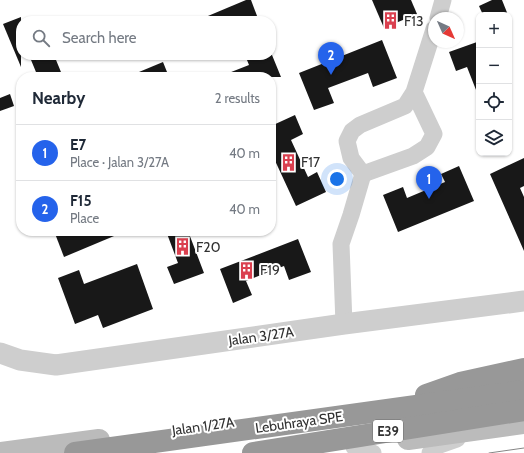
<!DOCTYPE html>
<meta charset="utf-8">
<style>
body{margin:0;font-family:Cabin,sans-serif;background:#f6f6f7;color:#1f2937}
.controls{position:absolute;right:12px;top:12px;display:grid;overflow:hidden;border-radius:8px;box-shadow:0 1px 3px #0004}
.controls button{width:36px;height:36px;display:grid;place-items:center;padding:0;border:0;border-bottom:1px solid #e0e1e3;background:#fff;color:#1f2937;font:20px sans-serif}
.compass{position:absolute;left:428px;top:12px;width:36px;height:36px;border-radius:50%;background:#fff;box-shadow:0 1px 3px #0004;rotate:135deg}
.you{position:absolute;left:337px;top:179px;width:14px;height:14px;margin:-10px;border:3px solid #fff;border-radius:50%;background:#1a73e8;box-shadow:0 0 0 6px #1a73e833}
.badge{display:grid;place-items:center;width:26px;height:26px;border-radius:50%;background:#2563eb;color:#fff;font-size:13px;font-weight:700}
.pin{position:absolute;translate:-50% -33px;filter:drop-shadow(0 1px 2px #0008)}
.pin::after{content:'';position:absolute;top:21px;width:14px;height:12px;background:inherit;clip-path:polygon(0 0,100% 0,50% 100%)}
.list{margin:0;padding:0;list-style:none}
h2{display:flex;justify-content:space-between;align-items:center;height:52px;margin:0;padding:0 16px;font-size:17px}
h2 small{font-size:13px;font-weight:400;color:#747a83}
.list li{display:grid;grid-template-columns:26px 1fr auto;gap:12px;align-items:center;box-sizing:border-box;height:56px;padding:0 16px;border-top:1px solid #e0e1e3}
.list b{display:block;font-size:15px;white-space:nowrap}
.list p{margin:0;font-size:13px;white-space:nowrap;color:#747a83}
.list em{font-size:13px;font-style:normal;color:#747a83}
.icon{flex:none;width:22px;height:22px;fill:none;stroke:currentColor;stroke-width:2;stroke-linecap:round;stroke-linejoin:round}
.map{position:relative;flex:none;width:524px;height:453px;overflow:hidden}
.search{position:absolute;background:#fff;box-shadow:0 1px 3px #0004;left:16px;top:16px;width:260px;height:44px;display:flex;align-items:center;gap:10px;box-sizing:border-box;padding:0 14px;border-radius:16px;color:#747a83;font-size:15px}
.panel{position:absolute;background:#fff;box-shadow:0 1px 3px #0004;left:16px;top:72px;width:260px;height:164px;border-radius:16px}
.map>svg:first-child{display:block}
.building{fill:#181818}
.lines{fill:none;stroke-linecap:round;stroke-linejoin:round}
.minor{stroke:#cecece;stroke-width:17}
.tertiary{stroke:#cecece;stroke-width:21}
.secondary{stroke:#bbb;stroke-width:22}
.motorway{stroke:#989898;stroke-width:22}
.tram{stroke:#868686;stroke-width:1}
.labels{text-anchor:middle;stroke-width:4;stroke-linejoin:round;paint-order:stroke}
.shield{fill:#fff;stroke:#6f6f6f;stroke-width:1}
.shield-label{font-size:13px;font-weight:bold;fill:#313131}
.poi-label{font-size:14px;fill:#313131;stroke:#fff;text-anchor:start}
.street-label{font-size:14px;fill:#313131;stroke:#fff}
</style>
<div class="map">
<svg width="524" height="453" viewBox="0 0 524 453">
<rect width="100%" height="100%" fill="#fff"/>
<g class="building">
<path d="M246,0H251L259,21H196Z"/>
<path d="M372,0H411L417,14L384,28Z"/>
<path d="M492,0H502L508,15H483L479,6Z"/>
<path d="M21,17V67L3,24Z"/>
<path d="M382,40L397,78L373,87L368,73L328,88L334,103L314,110L299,73Z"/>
<path d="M477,42L479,49V95H478L467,67L456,71L449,52Z"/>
<path d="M29,55H54L63,77H38Z"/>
<path d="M245,55H272L281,77H221V76L249,65Z"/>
<path d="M163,62L169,77H127Z"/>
<path d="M10,94L14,106L0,111V98Z"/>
<path d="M295,115L303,134L291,140L308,177L317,172L326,192L296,206L271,152V126Z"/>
<path d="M524,158V186L520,188L524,197V251L490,174Z"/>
<path d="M459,166L474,201L398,232L383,195L403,187L407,198L445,182L441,174Z"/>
<path d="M54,231H126L64,257Z"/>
<path d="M166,231H188L204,273L174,284L167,267L178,263Z"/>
<path d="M298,239L311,272L289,280L284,266L246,281L252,295L233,303L220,269Z"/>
<path d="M137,264L153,309L103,328L98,315L75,324L58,278L79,270L84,284Z"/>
</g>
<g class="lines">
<g class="minor">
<path d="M438,18L443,0"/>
<path d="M414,92L434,134L427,147L413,156L363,174L351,158L347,141L352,131L360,125L405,106L414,92L434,29"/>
<path d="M344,324L341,244L351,215L363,174"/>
<path d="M354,447L373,453"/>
<path d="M430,453L437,446L457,439"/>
</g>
<path class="tertiary" d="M0,353L20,360L56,365L344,324L524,301"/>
<g class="secondary">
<path d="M408,439L524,423"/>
<path d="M0,453L99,440"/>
</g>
<g class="motorway">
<path d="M426,395L460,383L524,369"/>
<path d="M75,453L524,391"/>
<path d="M253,453L524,410"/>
</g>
<path class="tram" d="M489,453L524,448"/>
</g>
<defs>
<symbol id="building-bare" viewBox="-9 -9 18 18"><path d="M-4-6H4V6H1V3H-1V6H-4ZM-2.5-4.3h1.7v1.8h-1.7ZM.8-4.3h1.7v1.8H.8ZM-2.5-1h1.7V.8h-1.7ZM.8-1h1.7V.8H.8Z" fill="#da404f" stroke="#fff" stroke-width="2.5" paint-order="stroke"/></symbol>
</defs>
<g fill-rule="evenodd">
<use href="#building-bare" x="378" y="8" width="25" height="25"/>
<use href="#building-bare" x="276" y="150" width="25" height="25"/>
<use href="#building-bare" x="170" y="234" width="25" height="25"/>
<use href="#building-bare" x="234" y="258" width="25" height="25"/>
</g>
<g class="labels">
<rect class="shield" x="373" y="420" width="30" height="22" rx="3"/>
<g class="shield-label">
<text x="388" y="436">E39</text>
</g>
<g class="poi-label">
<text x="404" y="26">F13</text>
<text x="301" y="167">F17</text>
<text x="196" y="252">F20</text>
<text x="260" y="275">F19</text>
</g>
<g class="street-label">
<text transform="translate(261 336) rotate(-8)" y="5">Jalan 3/27A</text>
<text transform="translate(299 422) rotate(-8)" y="5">Lebuhraya SPE</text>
<text transform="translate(203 426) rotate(-8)" y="5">Jalan 1/27A</text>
</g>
</g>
</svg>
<div class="controls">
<button>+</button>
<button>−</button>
<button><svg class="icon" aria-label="locate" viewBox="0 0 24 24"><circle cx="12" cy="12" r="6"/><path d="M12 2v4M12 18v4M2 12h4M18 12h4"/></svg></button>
<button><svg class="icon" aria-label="layers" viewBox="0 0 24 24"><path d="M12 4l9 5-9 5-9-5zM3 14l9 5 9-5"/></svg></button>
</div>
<svg class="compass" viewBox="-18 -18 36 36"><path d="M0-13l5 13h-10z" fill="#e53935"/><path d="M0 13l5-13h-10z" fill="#747a83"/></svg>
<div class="you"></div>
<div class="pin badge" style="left:429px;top:199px">1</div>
<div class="pin badge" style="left:331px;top:75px">2</div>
<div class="search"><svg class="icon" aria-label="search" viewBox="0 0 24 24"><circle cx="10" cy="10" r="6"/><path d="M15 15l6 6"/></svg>Search here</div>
<section class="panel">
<h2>Nearby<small>2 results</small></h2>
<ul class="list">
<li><span class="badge">1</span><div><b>E7</b><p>Place · Jalan 3/27A</p></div><em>40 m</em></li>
<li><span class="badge">2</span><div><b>F15</b><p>Place</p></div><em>40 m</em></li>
</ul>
</section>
</div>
